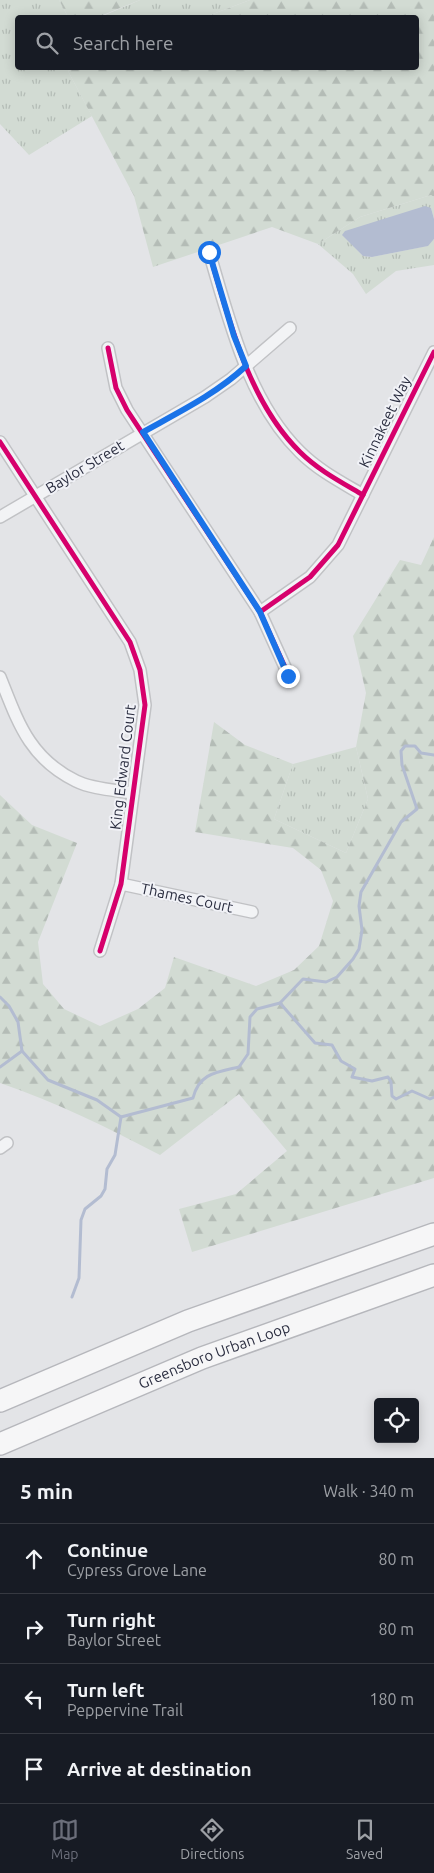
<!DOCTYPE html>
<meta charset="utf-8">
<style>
body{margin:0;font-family:Ubuntu,sans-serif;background:#242831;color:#f1f3f6}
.controls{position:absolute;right:15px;bottom:15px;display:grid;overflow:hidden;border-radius:5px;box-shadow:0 2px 12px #0003}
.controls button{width:45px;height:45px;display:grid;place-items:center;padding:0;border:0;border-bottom:1px solid #363941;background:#171b24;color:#f1f3f6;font:25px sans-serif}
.stop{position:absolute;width:15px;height:15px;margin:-11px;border:4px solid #1a73e8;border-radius:50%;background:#fff}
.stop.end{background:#1a73e8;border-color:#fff;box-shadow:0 1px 5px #0008}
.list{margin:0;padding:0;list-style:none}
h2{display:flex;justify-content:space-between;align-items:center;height:65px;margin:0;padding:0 20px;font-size:21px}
h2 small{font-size:16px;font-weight:400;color:#9ea1a6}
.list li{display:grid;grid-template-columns:32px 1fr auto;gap:15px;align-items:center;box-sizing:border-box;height:70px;padding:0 20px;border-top:1px solid #363941}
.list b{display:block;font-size:19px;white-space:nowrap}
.list p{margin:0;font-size:16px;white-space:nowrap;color:#9ea1a6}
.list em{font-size:16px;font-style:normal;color:#9ea1a6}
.icon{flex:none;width:28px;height:28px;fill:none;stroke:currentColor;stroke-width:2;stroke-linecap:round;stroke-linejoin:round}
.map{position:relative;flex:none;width:434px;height:1458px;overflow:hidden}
.search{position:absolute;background:#171b24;box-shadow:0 2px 12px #0003;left:15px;right:15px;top:15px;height:55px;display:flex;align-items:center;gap:12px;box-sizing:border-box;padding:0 18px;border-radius:5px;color:#9ea1a6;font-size:19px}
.sheet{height:345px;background:#171b24}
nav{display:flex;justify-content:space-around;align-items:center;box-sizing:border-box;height:70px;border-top:1px solid #363941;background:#171b24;font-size:14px;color:#9ea1a6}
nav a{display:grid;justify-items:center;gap:2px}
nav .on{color:#6b6e7a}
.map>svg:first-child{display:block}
.grass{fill:url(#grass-tufts)}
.forest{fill:url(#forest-firs)}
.water{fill:#b3bcd1}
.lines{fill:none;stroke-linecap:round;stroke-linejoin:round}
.stream{stroke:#b3bcd1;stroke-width:3}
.street-casing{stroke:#c1c2c5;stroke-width:14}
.highway-casing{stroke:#b6b7bc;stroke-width:24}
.street{stroke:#f2f3f5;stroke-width:11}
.highway{stroke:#f6f6f7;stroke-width:21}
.cycleway-casing{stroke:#f1f2f7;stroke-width:8}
.cycleway{stroke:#d6006c;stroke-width:5}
.route{stroke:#1a73e8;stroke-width:6}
.labels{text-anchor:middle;stroke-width:4;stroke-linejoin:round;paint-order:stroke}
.street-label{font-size:15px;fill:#2b2e40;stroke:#f1f2f7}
</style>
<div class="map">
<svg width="434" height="1458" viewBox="0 0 434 1458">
<defs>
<pattern id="grass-tufts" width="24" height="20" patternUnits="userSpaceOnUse" patternTransform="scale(1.25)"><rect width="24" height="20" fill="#d2dbd3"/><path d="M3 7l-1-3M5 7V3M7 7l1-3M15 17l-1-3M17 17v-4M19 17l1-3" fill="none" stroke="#b4bcb6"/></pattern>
<pattern id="forest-firs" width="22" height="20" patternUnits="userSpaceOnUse" patternTransform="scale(1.25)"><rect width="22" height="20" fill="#d2dbd3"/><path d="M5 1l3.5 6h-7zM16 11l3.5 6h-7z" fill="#b4bcb6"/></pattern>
</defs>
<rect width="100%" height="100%" fill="#e3e4e7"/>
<g class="grass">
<path d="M0,0H59L68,17L18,18V68H77L68,71L92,116L29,155L0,124Z"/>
<path d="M140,0H250L205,17L98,18Z"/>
<path d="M431,195L434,197V219L431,208L343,235L363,256L372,257L427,246L434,239V265L396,271L366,294L353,274L318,244L360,217Z"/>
<path d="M356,747L368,799L346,853L274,819L293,764Z"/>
</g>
<g class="forest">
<path d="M59,0H140L98,17H68Z"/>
<path d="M250,0H434V197L431,195L360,217L318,244L272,227L153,267L134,196L68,71L77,68H416V18L205,17Z"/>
<path d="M434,537V1178L192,1252L179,1209L236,1194L287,1151L239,1094L160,1155C108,1128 56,1102 0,1083V795L32,825L77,843L38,942L43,984L64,1009L100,1026L138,1009L165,988L174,957L256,986L294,970L319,946L333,901L321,870L293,848L195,832L214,722L245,745L293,764L274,819L346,853L368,799L356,747L366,693L353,636L400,560L421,565Z"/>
</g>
<path class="water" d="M425,206L431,208L434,219V239L428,246L372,257L363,256L342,235L345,231Z"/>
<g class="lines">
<g class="stream">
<path d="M0,997L9,1006L18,1022L22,1051L48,1080L97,1100L121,1117L193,1098C199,1073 217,1072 239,1067L248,1054L250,1017L257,1009L280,1003L303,979L326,982L337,977L353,959L359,949L362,930L359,906L361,892L401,822L417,809L402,765L401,751L405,746H415L421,753L434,755"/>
<path d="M280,1003L315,1043L332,1045L341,1061L355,1069L352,1077L372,1081L388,1077L391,1082L392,1096L396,1099L412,1091L430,1099L434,1097"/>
<path d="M0,1067L22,1051"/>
<path d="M72,1297L79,1278L81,1220L85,1209L101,1196L105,1189L107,1169L115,1155L121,1117"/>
</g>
<defs>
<g id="street">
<path d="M209,252C229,319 248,401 300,452C318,470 341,482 363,495"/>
<path d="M108,348L116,388L127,410L260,612L289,676"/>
<path d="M0,442L130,642L140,670L145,705L121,884L100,951"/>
<path d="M0,517L205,397L231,379L290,328"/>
<path d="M260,612L310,577L338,545L434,352"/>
<path d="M0,677C18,722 29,758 76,781C92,789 115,790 133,793"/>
<path d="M121,884L252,912"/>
<path d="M0,1148L7,1143"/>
</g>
<g id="highway">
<path d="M0,1401L188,1321L434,1234"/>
<path id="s1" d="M0,1444L202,1358L434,1275"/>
</g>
</defs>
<use href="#street" class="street-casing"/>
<use href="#highway" class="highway-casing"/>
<use href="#street" class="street"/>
<use href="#highway" class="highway"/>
<defs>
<g id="cycleway">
<path d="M209,252C229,319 248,401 300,452C318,470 341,482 363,495"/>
<path d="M108,348L116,388L127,410L260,612L289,676"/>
<path d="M0,442L130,642L140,670L145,705L121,884L100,951"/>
<path d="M260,612L310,577L338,545L434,352"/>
</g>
</defs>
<use href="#cycleway" class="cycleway-casing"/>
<use href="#cycleway" class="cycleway"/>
</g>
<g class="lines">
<path class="route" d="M209,252L234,336L246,366C216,394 179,412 143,432L260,612L288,676"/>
</g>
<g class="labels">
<g class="street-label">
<text transform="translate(385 422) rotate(-64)" y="5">Kinnakeet Way</text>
<text transform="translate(85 467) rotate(-31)" y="5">Baylor Street</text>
<text transform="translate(123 767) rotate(-83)" y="5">King Edward Court</text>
<text transform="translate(187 898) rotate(12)" y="5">Thames Court</text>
<text dy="5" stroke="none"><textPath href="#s1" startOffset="232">Greensboro Urban Loop</textPath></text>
</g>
</g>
</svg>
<div class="controls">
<button><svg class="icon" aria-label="locate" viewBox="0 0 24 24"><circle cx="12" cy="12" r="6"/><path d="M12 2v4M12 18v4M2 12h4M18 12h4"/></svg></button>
</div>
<div class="stop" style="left:209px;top:252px"></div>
<div class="stop end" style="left:288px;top:676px"></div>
<div class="search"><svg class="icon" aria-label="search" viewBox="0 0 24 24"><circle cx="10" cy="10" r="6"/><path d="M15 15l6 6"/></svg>Search here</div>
</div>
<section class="sheet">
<h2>5 min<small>Walk · 340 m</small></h2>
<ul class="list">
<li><svg class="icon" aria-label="ahead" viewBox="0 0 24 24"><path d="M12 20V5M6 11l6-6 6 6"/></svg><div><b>Continue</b><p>Cypress Grove Lane</p></div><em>80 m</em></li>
<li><svg class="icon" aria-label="right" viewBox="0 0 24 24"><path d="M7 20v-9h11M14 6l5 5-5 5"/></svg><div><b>Turn right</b><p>Baylor Street</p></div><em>80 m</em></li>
<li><svg class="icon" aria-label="left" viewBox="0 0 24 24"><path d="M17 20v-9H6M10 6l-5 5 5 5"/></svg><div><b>Turn left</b><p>Peppervine Trail</p></div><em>180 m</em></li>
<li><svg class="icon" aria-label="arrive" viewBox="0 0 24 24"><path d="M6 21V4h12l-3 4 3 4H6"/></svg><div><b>Arrive at destination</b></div></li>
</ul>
</section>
<nav>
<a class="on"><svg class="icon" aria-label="map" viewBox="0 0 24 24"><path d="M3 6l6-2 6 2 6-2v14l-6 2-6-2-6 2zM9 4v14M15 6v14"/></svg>Map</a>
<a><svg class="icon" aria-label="directions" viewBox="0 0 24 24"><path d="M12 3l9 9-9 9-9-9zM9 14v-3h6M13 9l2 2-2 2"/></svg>Directions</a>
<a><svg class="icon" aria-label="saved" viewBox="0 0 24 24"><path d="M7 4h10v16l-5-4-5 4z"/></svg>Saved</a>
</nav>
